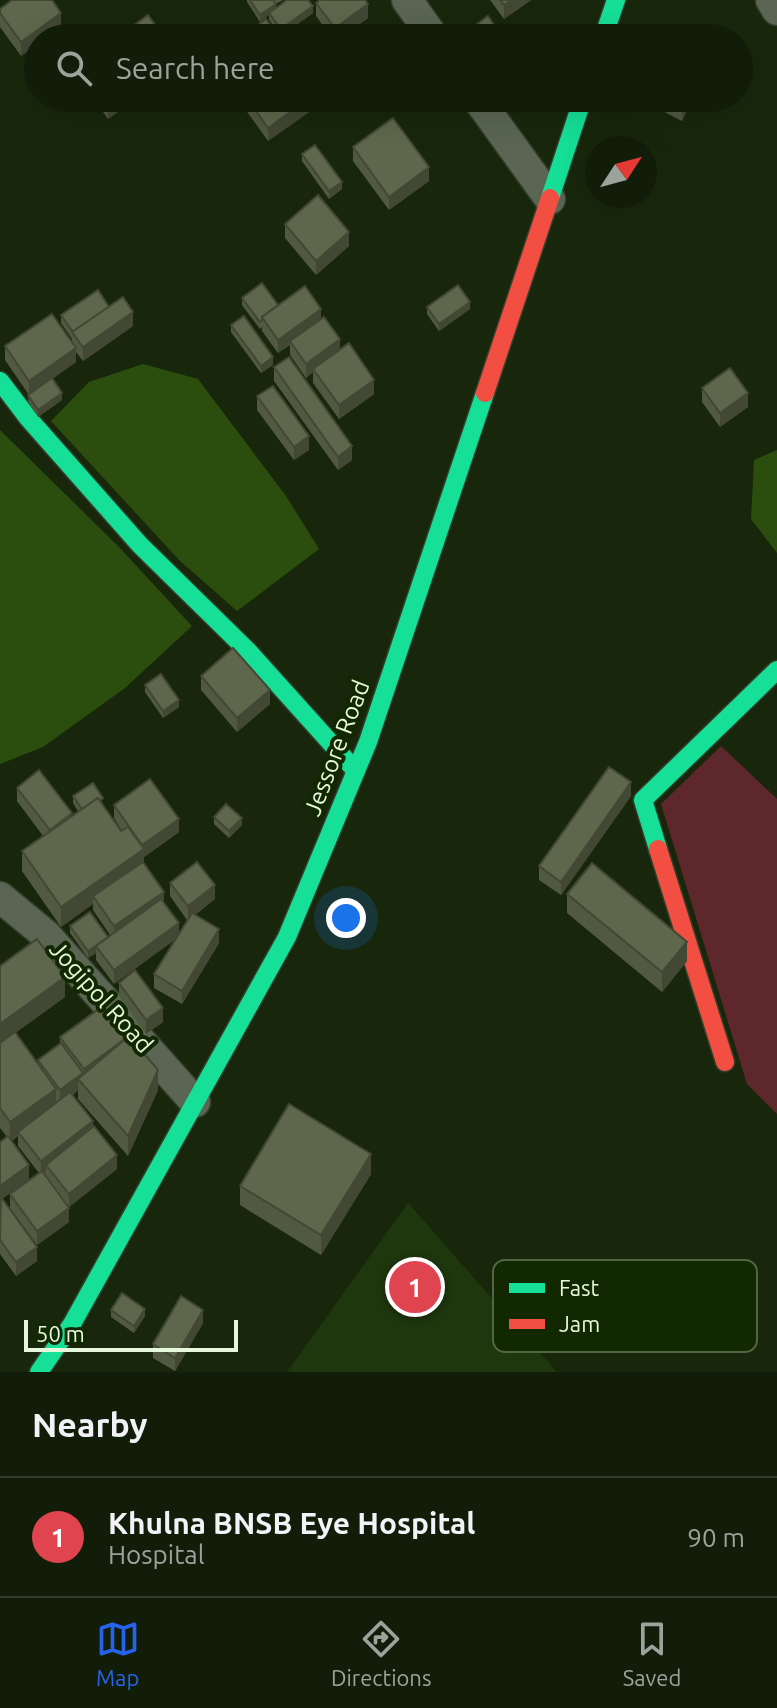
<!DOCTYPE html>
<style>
body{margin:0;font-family:Ubuntu,sans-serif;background:#1f2a17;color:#f1f3f6}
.compass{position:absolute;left:585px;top:136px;width:72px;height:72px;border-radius:50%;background:#121d09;box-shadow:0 8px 32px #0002;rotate:54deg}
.scale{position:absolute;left:24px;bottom:20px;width:214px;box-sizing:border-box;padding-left:8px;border:4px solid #e6f8db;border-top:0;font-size:22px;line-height:28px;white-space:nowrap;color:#e6f8db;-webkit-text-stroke:6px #122802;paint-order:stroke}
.you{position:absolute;left:346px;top:918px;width:28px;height:28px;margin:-20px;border:6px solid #fff;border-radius:50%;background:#1a73e8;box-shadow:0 0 0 12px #1a73e833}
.badge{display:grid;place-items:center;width:52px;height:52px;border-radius:50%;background:#2563eb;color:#fff;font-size:26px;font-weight:700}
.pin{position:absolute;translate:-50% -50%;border:4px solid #fff;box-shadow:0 2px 8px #0006}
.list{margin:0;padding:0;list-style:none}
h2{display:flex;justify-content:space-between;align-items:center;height:104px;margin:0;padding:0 32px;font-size:34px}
h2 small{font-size:26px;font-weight:400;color:#9ca29c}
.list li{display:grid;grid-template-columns:52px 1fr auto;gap:24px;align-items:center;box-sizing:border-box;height:120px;padding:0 32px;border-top:2px solid #313b2a}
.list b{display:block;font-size:30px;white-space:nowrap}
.list p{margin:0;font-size:26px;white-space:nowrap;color:#9ca29c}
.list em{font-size:26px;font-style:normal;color:#9ca29c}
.icon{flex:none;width:44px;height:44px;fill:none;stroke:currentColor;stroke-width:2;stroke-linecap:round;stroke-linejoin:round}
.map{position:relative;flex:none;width:777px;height:1372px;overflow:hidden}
.search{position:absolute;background:#121d09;box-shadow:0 8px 32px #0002;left:24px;right:24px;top:24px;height:88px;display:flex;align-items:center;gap:20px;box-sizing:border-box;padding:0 28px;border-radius:44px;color:#9ca29c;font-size:30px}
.sheet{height:224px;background:#121d09}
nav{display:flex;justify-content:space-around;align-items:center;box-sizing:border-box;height:112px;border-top:2px solid #313b2a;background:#121d09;font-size:22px;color:#9ca29c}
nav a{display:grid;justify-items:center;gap:4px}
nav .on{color:#2563eb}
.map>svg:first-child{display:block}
.built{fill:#1f370d}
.green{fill:#5e272c}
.water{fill:#2b4d0e}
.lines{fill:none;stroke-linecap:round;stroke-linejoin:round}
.street-casing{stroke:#333e2b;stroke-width:33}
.fast-casing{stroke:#333e2b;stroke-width:21}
.jam-casing{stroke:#333e2b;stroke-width:21}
.street{stroke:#5a6653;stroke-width:30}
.fast{stroke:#16e098;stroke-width:18}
.jam{stroke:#f24e42;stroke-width:18}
.wall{fill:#515940}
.shaded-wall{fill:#424834}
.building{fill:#5e674b;stroke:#424834;stroke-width:2}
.labels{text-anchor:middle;stroke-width:8;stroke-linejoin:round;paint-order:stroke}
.street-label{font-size:24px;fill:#e6f8db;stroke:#122802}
.key{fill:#122802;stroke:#526643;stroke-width:2}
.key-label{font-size:22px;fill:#e6f8db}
</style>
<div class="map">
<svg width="777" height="1372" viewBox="0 0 777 1372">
<rect width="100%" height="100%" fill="#18270c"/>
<path class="built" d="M408,1203L557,1372H287Z"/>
<path class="green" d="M721,746L777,799V1114L747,1084L661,804Z"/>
<g class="water">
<path d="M143,364L198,379L286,496L319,549L237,611L179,560L51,421L89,382Z"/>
<path d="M0,430L119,547L192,626L125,688L43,747L0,764Z"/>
<path d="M777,450V553L751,519L754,460Z"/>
</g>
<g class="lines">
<defs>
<g id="street">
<path d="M407,0L434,38"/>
<path d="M771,0L777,10"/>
<path d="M477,98L550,199"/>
<path d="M0,897L46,935L195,1102"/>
</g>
<g id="fast">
<path d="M603,38L616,0"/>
<path d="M550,198L583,98"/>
<path d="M0,381L28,418L140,545L249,652L356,771"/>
<path d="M658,849L643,800L777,670"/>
<path d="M39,1372L72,1324L287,937L368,742L485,393"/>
</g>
<g id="jam">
<path d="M485,393L550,198"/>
<path d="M658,849L725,1062"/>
</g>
</defs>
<use href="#street" class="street-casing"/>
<use href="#fast" class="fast-casing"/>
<use href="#jam" class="jam-casing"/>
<use href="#street" class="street"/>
<use href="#fast" class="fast"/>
<use href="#jam" class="jam"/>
</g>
<g class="wall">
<path d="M247,0H283L276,4V8L313,13L281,36L269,20V15L260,22L247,2Z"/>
<path d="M490,0H531L504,19Z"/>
<path d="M316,3L368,18L340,38H332L316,16Z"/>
<path d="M0,13L61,27L45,38H38V43L21,56L0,27Z"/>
<path d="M129,29L165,38H129Z"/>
<path d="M93,98H133V101L108,119Z"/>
<path d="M237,98H309V112L268,141Z"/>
<path d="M645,98H693L682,121L645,102Z"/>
<path d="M353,147L429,181L389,210L353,161Z"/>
<path d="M302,154L342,189L329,199L302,161Z"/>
<path d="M285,224L349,246L316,275L285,238Z"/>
<path d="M242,298L278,305L321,319L340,349L374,394L339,419L313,383V372L306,378L290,355V345L278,353L262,331V327L260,329L242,305Z"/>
<path d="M109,307L133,326L83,361L76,352V362L52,379L62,400L38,417L28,402L29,395L5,360V346L72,342V339L61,323V315Z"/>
<path d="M427,307L470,309L439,331L427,314Z"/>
<path d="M231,325L273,365L261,373L231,332Z"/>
<path d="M274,367L352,460L338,470L274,381Z"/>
<path d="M702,388L748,407L720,427L702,402Z"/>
<path d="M257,396L309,450L294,460L257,410Z"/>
<path d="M201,676L270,704L237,732L201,690Z"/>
<path d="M145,685L179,707L163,718L145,692Z"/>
<path d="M17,788L72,816L78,811L73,803V796L103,805L121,831H122L114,818V805L179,832L144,857V863L179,934L187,920L170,896V883L215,899L195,915L219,943L182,1004L154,988V974L175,939L114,984L96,960V953L88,958L70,933V926L108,937L110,935L93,910V904L61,927L22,871V851L43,836L17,801Z"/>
<path d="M631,796L561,895L539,880V866Z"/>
<path d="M214,817L242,825L229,838L214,824Z"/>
<path d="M567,894L687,961L662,992L567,913Z"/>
<path d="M0,966L65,997L15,1033L38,1064V1060L60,1044V1037L158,1090L128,1156L78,1099V1090L73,1095L117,1169L69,1207L57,1193L69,1222L37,1245L10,1208V1194L39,1173L18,1146V1136L12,1141L29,1179L2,1199L37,1261L16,1276L0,1254V1142L7,1137L0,1128Z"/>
<path d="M119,983L163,1022L146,1034L119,996Z"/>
<path d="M371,1174L321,1255L240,1205V1186Z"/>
<path d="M111,1310L145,1316L134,1333L111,1317Z"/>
<path d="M203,1323L175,1371L153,1358V1344Z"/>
</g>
<g class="shaded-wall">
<path d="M512,0H531L504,19V5Z"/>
<path d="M276,4V11L269,13V15L260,22V15Z"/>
<path d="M368,4V18L340,38H335V28Z"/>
<path d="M313,6V13L281,36V29Z"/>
<path d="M61,13V27L45,38H38V43L21,56V42Z"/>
<path d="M119,98H133V101L108,119V106Z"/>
<path d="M309,98V112L268,141V128Z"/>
<path d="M686,98H693L682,121V108Z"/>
<path d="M429,167V181L389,210V197Z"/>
<path d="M342,182V189L329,199V191Z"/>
<path d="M349,232V246L316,275V261Z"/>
<path d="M470,302V309L439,331V324Z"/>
<path d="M321,309V323L290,341V345L278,353V340Z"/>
<path d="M133,312V326L83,361V347Z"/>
<path d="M340,339V353L313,369V372L306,378V364Z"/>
<path d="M76,348V362L29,395V381Z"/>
<path d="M273,357V365L261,373V366Z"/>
<path d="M374,380V394L339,419V405Z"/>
<path d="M62,393V400L38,417V410Z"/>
<path d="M748,393V407L720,427V413Z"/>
<path d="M309,436V450L294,460V447Z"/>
<path d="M352,446V460L338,470V457Z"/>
<path d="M270,690V704L237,732V718Z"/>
<path d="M179,700V707L163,718V711Z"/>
<path d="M631,782V796L561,895V882Z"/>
<path d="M242,818V825L229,838V831Z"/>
<path d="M179,819V832L144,857V869L93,896V904L61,927V907L142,851V845Z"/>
<path d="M215,885V899L188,920V906Z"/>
<path d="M164,892V906L114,940V926Z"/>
<path d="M179,923V937L114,984V970Z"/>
<path d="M219,929V943L182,1004V991Z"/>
<path d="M108,937L96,946V953L88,958V951Z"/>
<path d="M687,942V961L662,992V972Z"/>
<path d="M65,977V997L0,1044V1024Z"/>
<path d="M163,1008V1022L146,1034V1020Z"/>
<path d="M126,1038L84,1083V1069Z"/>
<path d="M158,1070V1090L128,1156V1136Z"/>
<path d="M83,1073V1085L78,1079V1090L60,1104V1090Z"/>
<path d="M56,1089V1109L18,1132V1136L10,1142V1122Z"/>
<path d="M93,1121V1135L46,1165V1171L41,1175V1161Z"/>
<path d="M371,1154V1174L321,1255V1235Z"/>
<path d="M117,1155V1169L69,1207V1194Z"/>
<path d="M29,1165V1179L0,1200V1186Z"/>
<path d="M69,1208V1222L37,1245V1231Z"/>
<path d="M37,1247V1261L16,1276V1262Z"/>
<path d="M145,1309V1316L134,1333V1326Z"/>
<path d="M203,1310V1323L175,1371V1358Z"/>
</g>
<g class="building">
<path d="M12,0H52L61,13L21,42L0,13V9Z"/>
<path d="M250,0H273L276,4L260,15Z"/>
<path d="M287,0H308L313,6L281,29L269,13Z"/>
<path d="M320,0H365L368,4L335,28L316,3Z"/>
<path d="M500,0H512L504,5Z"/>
<path d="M148,15L165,38H136L129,29Z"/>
<path d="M488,16L503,38H458Z"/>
<path d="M266,19L278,36L276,38H243L242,37Z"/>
<path d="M103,98H119L108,106Z"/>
<path d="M247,98H309L268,128Z"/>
<path d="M663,98H686L682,108Z"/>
<path d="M393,118L429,167L389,197L353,147Z"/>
<path d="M315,145L342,182L329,191L302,154Z"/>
<path d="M318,195L349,232L316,261L285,224Z"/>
<path d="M262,283L278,305L262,317V320L260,322L242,298Z"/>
<path d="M458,285L470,302L439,324L427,307Z"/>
<path d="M305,286L321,309L278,340L262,317Z"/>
<path d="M98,290L109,307L73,332L61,315Z"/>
<path d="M123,297L133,312L83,347L72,332Z"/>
<path d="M52,314L76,348L29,381L5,346Z"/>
<path d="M244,316L273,357L261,366L231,325Z"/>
<path d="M324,317L340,339L306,364L290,341Z"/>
<path d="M349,343L374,380L339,405L313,369Z"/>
<path d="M289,357L352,446L338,457L274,367Z"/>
<path d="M730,368L748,393L720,413L702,388Z"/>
<path d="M52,378L62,393L38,410L28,395Z"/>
<path d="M273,386L309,436L294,447L257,396Z"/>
<path d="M233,648L270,690L237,718L201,676Z"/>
<path d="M161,674L179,700L163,711L145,685Z"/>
<path d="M609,767L631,782L561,882L539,866Z"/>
<path d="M39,770L72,813L50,830L17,788Z"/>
<path d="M150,779L179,819L142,845L114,805Z"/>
<path d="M93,783L103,798L100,801L98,798L82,809L73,796Z"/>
<path d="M98,798L121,831L128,827L144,849L61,907L22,851Z"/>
<path d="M226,804L242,818L229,831L214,817Z"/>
<path d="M143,862L164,892L114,926L93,896Z"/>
<path d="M197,862L215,885L188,906L170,883Z"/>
<path d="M592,863L687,942L662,972L567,894Z"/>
<path d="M161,899L179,923L114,970L96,946Z"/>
<path d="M90,912L108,937L88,951L70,926Z"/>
<path d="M192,913L219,929L182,991L154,974Z"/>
<path d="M37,939L65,977L0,1024V966Z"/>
<path d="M135,970L163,1008L146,1020L119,983Z"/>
<path d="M103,1006L126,1038L84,1069L60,1037Z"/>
<path d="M15,1032L56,1089L10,1122L0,1108V1043Z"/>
<path d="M129,1036L158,1070L128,1136L78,1079Z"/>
<path d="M61,1043L83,1073L60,1090L38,1060Z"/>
<path d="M70,1092L93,1121L41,1161L18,1132Z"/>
<path d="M289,1104L371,1154L321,1235L240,1186Z"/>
<path d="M94,1126L117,1155L69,1194L46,1165Z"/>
<path d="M8,1136L29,1165L0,1186V1142Z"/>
<path d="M42,1171L69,1208L37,1231L10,1194Z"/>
<path d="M1,1197L37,1247L16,1262L0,1240Z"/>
<path d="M122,1293L145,1309L134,1326L111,1310Z"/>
<path d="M181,1296L203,1310L175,1358L153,1344Z"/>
</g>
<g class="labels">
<g class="street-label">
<text transform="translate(337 748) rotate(-69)" y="8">Jessore Road</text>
<text transform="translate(101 997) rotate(48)" y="8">Jogipol Road</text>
</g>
</g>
<rect x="493" y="1260" width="264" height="92" rx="12" class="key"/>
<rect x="509" y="1283" width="36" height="10" fill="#16e098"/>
<rect x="509" y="1319" width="36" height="10" fill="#f24e42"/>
<g class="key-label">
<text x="559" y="1296">Fast</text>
<text x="559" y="1332">Jam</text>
</g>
</svg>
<svg class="compass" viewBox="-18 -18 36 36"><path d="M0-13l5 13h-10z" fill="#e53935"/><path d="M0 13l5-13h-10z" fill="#9ca29c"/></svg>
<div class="scale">50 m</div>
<div class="you"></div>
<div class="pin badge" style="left:415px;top:1287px;background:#e0444e">1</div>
<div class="search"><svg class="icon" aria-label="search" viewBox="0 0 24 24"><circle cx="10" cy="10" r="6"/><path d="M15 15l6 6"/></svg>Search here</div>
</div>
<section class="sheet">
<h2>Nearby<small></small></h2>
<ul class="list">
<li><span class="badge" style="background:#e0444e">1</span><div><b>Khulna BNSB Eye Hospital</b><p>Hospital</p></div><em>90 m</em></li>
</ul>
</section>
<nav>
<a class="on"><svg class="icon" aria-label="map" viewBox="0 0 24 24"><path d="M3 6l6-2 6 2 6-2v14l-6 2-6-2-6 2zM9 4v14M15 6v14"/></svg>Map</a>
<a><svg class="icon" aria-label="directions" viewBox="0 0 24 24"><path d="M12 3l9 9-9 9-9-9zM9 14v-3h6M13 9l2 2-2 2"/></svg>Directions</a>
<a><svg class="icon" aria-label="saved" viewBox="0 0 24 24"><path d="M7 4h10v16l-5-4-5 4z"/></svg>Saved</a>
</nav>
